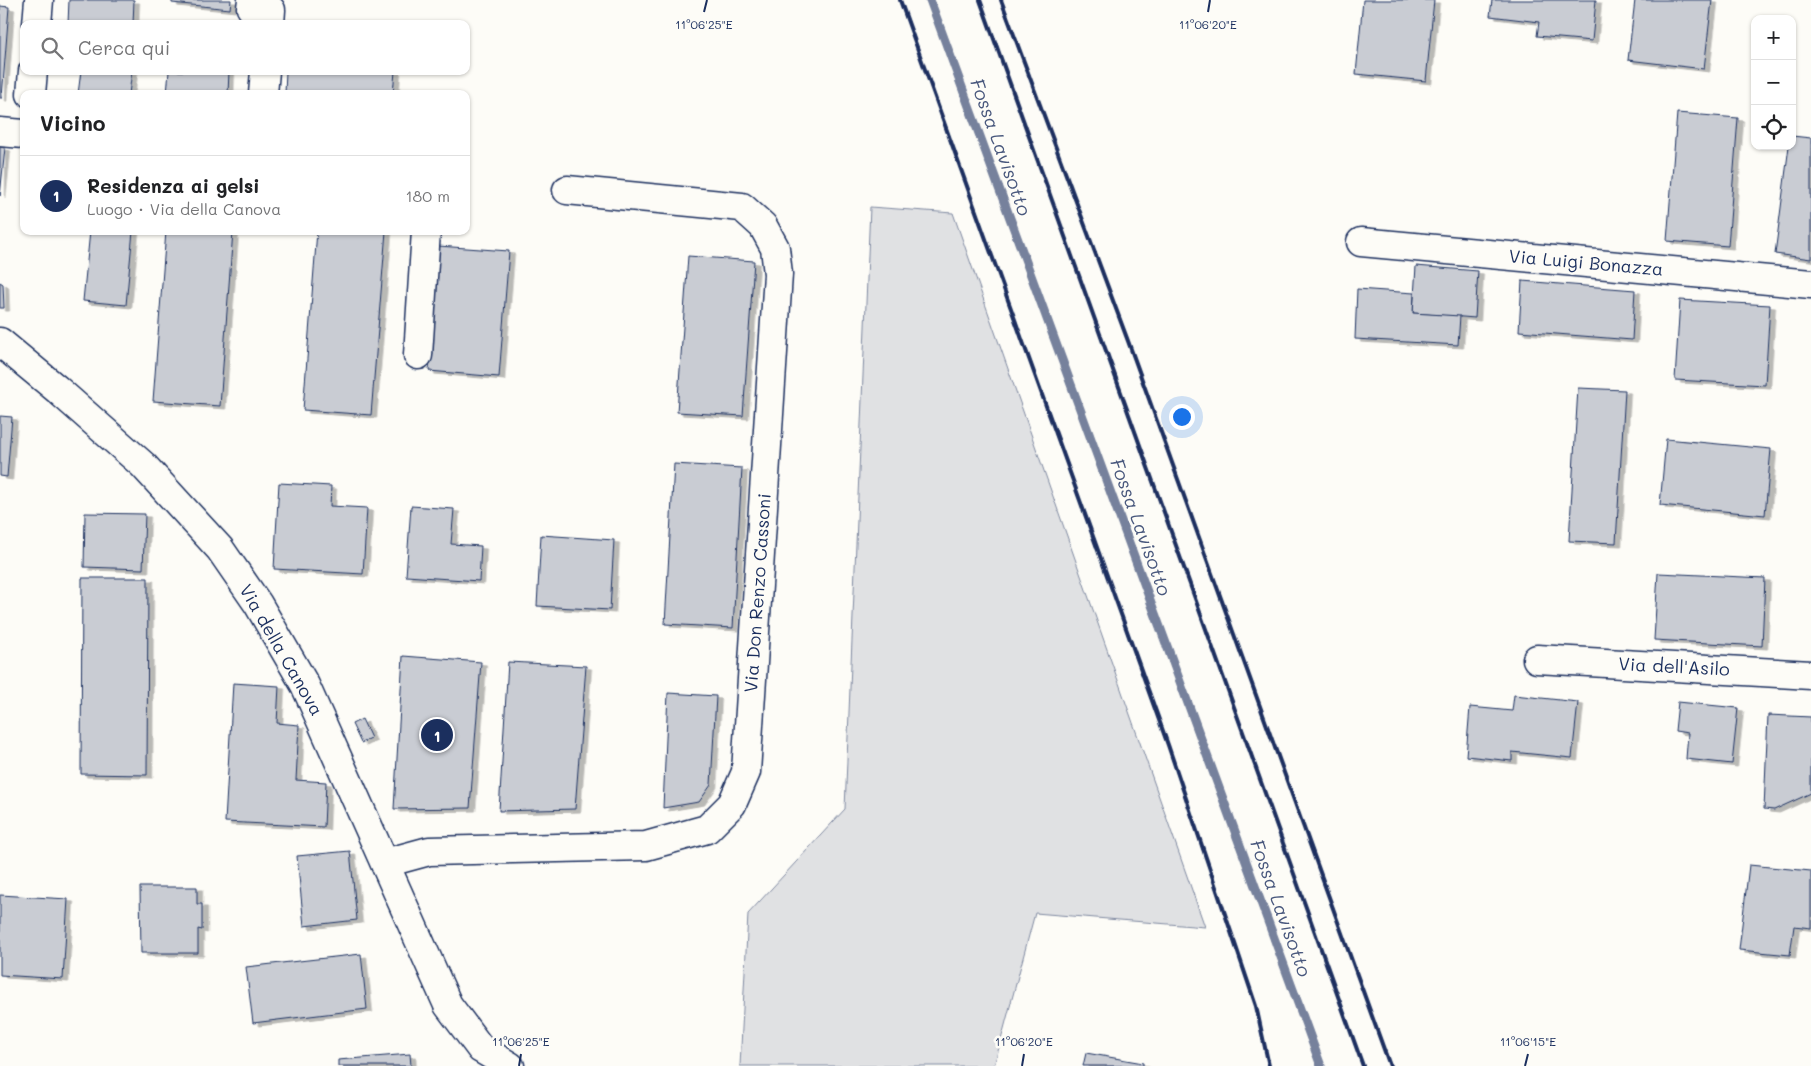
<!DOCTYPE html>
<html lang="it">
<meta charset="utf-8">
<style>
body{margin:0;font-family:Mali,sans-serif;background:#f6f6f6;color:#202124}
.controls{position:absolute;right:15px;top:15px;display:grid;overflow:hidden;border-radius:10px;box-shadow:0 1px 4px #0004}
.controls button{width:45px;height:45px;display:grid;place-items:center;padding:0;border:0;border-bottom:1px solid #e0e0e0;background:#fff;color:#202124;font:25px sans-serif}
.you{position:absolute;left:1181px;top:416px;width:18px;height:18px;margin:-12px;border:4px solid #fff;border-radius:50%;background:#1a73e8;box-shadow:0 0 0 8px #1a73e833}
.badge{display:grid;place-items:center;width:32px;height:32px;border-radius:50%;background:#1b2f5e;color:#fff;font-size:16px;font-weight:700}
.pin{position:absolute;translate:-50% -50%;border:2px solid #fff;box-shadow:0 1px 5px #0006}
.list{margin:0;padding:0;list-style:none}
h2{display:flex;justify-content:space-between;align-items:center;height:65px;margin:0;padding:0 20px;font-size:21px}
h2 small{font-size:16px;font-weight:400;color:#757577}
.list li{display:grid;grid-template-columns:32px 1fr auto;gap:15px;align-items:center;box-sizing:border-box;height:80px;padding:0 20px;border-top:1px solid #e0e0e0}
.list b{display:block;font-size:19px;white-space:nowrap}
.list p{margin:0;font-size:16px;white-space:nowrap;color:#757577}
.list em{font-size:16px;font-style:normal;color:#757577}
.icon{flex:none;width:28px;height:28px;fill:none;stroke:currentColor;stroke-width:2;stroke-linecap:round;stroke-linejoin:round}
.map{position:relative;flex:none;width:1811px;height:1066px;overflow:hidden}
.search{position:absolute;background:#fff;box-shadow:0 1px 4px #0004;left:20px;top:20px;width:450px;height:55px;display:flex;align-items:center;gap:12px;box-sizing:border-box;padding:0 18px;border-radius:10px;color:#757577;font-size:19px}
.panel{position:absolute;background:#fff;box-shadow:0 1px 4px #0004;left:20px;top:90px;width:450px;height:145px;border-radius:10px}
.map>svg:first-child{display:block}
.green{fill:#e0e1e3;stroke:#7e88a0}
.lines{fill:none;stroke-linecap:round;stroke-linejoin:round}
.stream{stroke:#76819c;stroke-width:9}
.building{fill:#c9ccd3;stroke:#1b2f5e;filter:url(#shadow)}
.minor-casing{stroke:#1b2f5e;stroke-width:31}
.minor{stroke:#fdfcf7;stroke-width:28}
.rail{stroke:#1b2f5e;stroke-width:4}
.ticks{fill:none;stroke:#1b2f5e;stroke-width:2}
.labels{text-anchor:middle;stroke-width:5;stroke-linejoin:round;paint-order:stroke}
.street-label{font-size:18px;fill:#1b2f5e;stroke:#fdfcf7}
.water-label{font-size:19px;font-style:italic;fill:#49587d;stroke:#fdfcf7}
.ticks-label{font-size:12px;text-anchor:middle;fill:#1b2f5e;stroke:#fdfcf7;stroke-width:5;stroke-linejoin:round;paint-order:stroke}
</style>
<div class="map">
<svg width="1811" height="1066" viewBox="0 0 1811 1066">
<defs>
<filter id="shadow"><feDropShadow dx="5.5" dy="3" stdDeviation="0" flood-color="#0004"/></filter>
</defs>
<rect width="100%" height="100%" fill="#fdfcf7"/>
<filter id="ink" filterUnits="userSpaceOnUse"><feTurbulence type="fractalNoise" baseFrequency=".02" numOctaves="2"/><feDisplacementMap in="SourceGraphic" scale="10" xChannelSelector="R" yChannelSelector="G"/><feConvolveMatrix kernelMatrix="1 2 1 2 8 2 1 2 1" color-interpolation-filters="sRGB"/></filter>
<g filter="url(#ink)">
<path class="green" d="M870,207L953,213L1205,927L1035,913L994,1066H740L748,914L845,809Z"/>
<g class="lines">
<path class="stream" d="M930,0L1321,1066"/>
</g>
<g class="building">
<path d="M69,0H134L133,24H68Z"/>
<path d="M172,0H231L230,9L172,3Z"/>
<path d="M1363,0H1434L1426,81L1356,74Z"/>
<path d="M1492,0H1596L1592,41L1537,36L1539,22L1490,16Z"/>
<path d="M1635,0H1712L1704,69L1628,60Z"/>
<path d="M0,6L9,7L2,98H0Z"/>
<path d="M81,71H132L129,94H78Z"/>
<path d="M169,71H229L228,94H167Z"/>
<path d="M286,71H395L393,94H285Z"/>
<path d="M1677,113L1738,118L1728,246L1667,241Z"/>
<path d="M1792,136L1811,138V259L1775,254L1789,146H1792Z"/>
<path d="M0,147L5,148L0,196Z"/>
<path d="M90,231H133L126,305L83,301Z"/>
<path d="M166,231H233L220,406L153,401Z"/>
<path d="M317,231H386L371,415L303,410Z"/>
<path d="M438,246L509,251L499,377L429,371Z"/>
<path d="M688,256L754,261L743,416L677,412Z"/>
<path d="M1416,266L1478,271L1475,318L1413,313Z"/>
<path d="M1522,281L1635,290L1632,340L1519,331Z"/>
<path d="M0,282L3,284L4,308H0Z"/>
<path d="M1357,289L1414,293L1413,313L1460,316L1458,345L1355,339Z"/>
<path d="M1680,300L1770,305L1765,385L1675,380Z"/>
<path d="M1578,388L1625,390L1616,543L1569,541Z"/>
<path d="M0,416L12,417L7,477L0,476Z"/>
<path d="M1666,439L1771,449L1765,515L1660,505Z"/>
<path d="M674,464L742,468L733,628L665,624Z"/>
<path d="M279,483L331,486L330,506L367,508L363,574L274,569Z"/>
<path d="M411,506L454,509L451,544L481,546L479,581L406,576Z"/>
<path d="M85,513L145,514L143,569L84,567Z"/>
<path d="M541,535L614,540L610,610L537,606Z"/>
<path d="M1658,573L1765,578L1762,646L1654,640Z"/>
<path d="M82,578H148L147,775L81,774Z"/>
<path d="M403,656L481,662L470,808L394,809Z"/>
<path d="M508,662L586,666L575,809L499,811Z"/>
<path d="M233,683L279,686L277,723L299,725L296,780L326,782L324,827L225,822Z"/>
<path d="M668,693L716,696L711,785L699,802L663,808Z"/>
<path d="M1514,695L1578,702L1572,758L1512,752V761L1466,756L1470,707L1512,711Z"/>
<path d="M1678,702L1738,708L1732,764L1686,759L1688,733L1675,731Z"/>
<path d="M1768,715L1811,717V793L1774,810L1764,809Z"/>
<path d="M362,719L371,738L361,743L352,724Z"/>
<path d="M350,851L357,920L304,926L297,856Z"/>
<path d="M1749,865L1811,871V928L1794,926L1790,955L1739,950Z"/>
<path d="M140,887H197V904H202V930L198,929V953H141Z"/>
<path d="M0,895L68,899L63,979L0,975Z"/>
<path d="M361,954L367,1009L253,1023L246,967Z"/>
<path d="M1086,1053L1143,1063V1066H1083Z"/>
<path d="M410,1054L411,1066H338V1060Z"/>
</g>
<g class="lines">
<defs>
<g id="minor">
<path d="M252,0L251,8L271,10L270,24"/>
<path d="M37,24L39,0"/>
<path d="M31,94L33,71"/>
<path d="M263,94L265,71"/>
<path d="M0,132L24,134"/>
<path d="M1361,242L1811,284"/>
<path d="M0,342L58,390L143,465L220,549L258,604L305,685L448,1005L481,1049L510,1066"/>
<path d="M418,355L426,231"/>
<path d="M1537,659L1811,675"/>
<path d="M385,863L429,851L646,846L707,829L732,804L746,772L778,274L775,248L763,226L742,207L567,190"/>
</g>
</defs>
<use href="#minor" class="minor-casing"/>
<use href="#minor" class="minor"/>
<g class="rail">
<path d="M900,0L1168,745L1256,1006L1269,1066"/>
<path d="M980,0L1363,1066"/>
<path d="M1001,0L1128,341L1390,1066"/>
</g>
</g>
</g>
<path class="ticks" d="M704,12L707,0M1208,12L1210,0M519,1066L521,1054M1022,1066L1024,1054M1525,1066L1528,1054"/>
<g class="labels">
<g class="street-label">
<text transform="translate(1586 263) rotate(5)" y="6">Via Luigi Bonazza</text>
<text transform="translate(758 593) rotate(-86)" y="6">Via Don Renzo Cassoni</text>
<text transform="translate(281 650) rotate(60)" y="6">Via della Canova</text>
<text transform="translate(1674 667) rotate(3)" y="6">Via dell'Asilo</text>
</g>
<g class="water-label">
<text transform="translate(1001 147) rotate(70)" y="7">Fossa Lavisotto</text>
<text transform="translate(1141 527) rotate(70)" y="7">Fossa Lavisotto</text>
<text transform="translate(1281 908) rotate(70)" y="7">Fossa Lavisotto</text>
</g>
</g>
<g class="ticks-label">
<text x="704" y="29">11°06'25"E</text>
<text x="1208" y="29">11°06'20"E</text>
<text x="521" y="1046">11°06'25"E</text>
<text x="1024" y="1046">11°06'20"E</text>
<text x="1528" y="1046">11°06'15"E</text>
</g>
</svg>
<div class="controls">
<button>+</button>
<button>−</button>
<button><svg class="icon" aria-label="locate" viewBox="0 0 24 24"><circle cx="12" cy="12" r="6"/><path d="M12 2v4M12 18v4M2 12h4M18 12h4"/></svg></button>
</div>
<div class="you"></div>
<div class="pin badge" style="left:437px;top:735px">1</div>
<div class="search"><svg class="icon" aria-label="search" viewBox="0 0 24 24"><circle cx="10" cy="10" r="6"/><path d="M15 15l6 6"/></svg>Cerca qui</div>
<section class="panel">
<h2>Vicino<small></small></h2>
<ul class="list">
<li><span class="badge">1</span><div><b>Residenza ai gelsi</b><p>Luogo · Via della Canova</p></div><em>180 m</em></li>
</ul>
</section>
</div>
